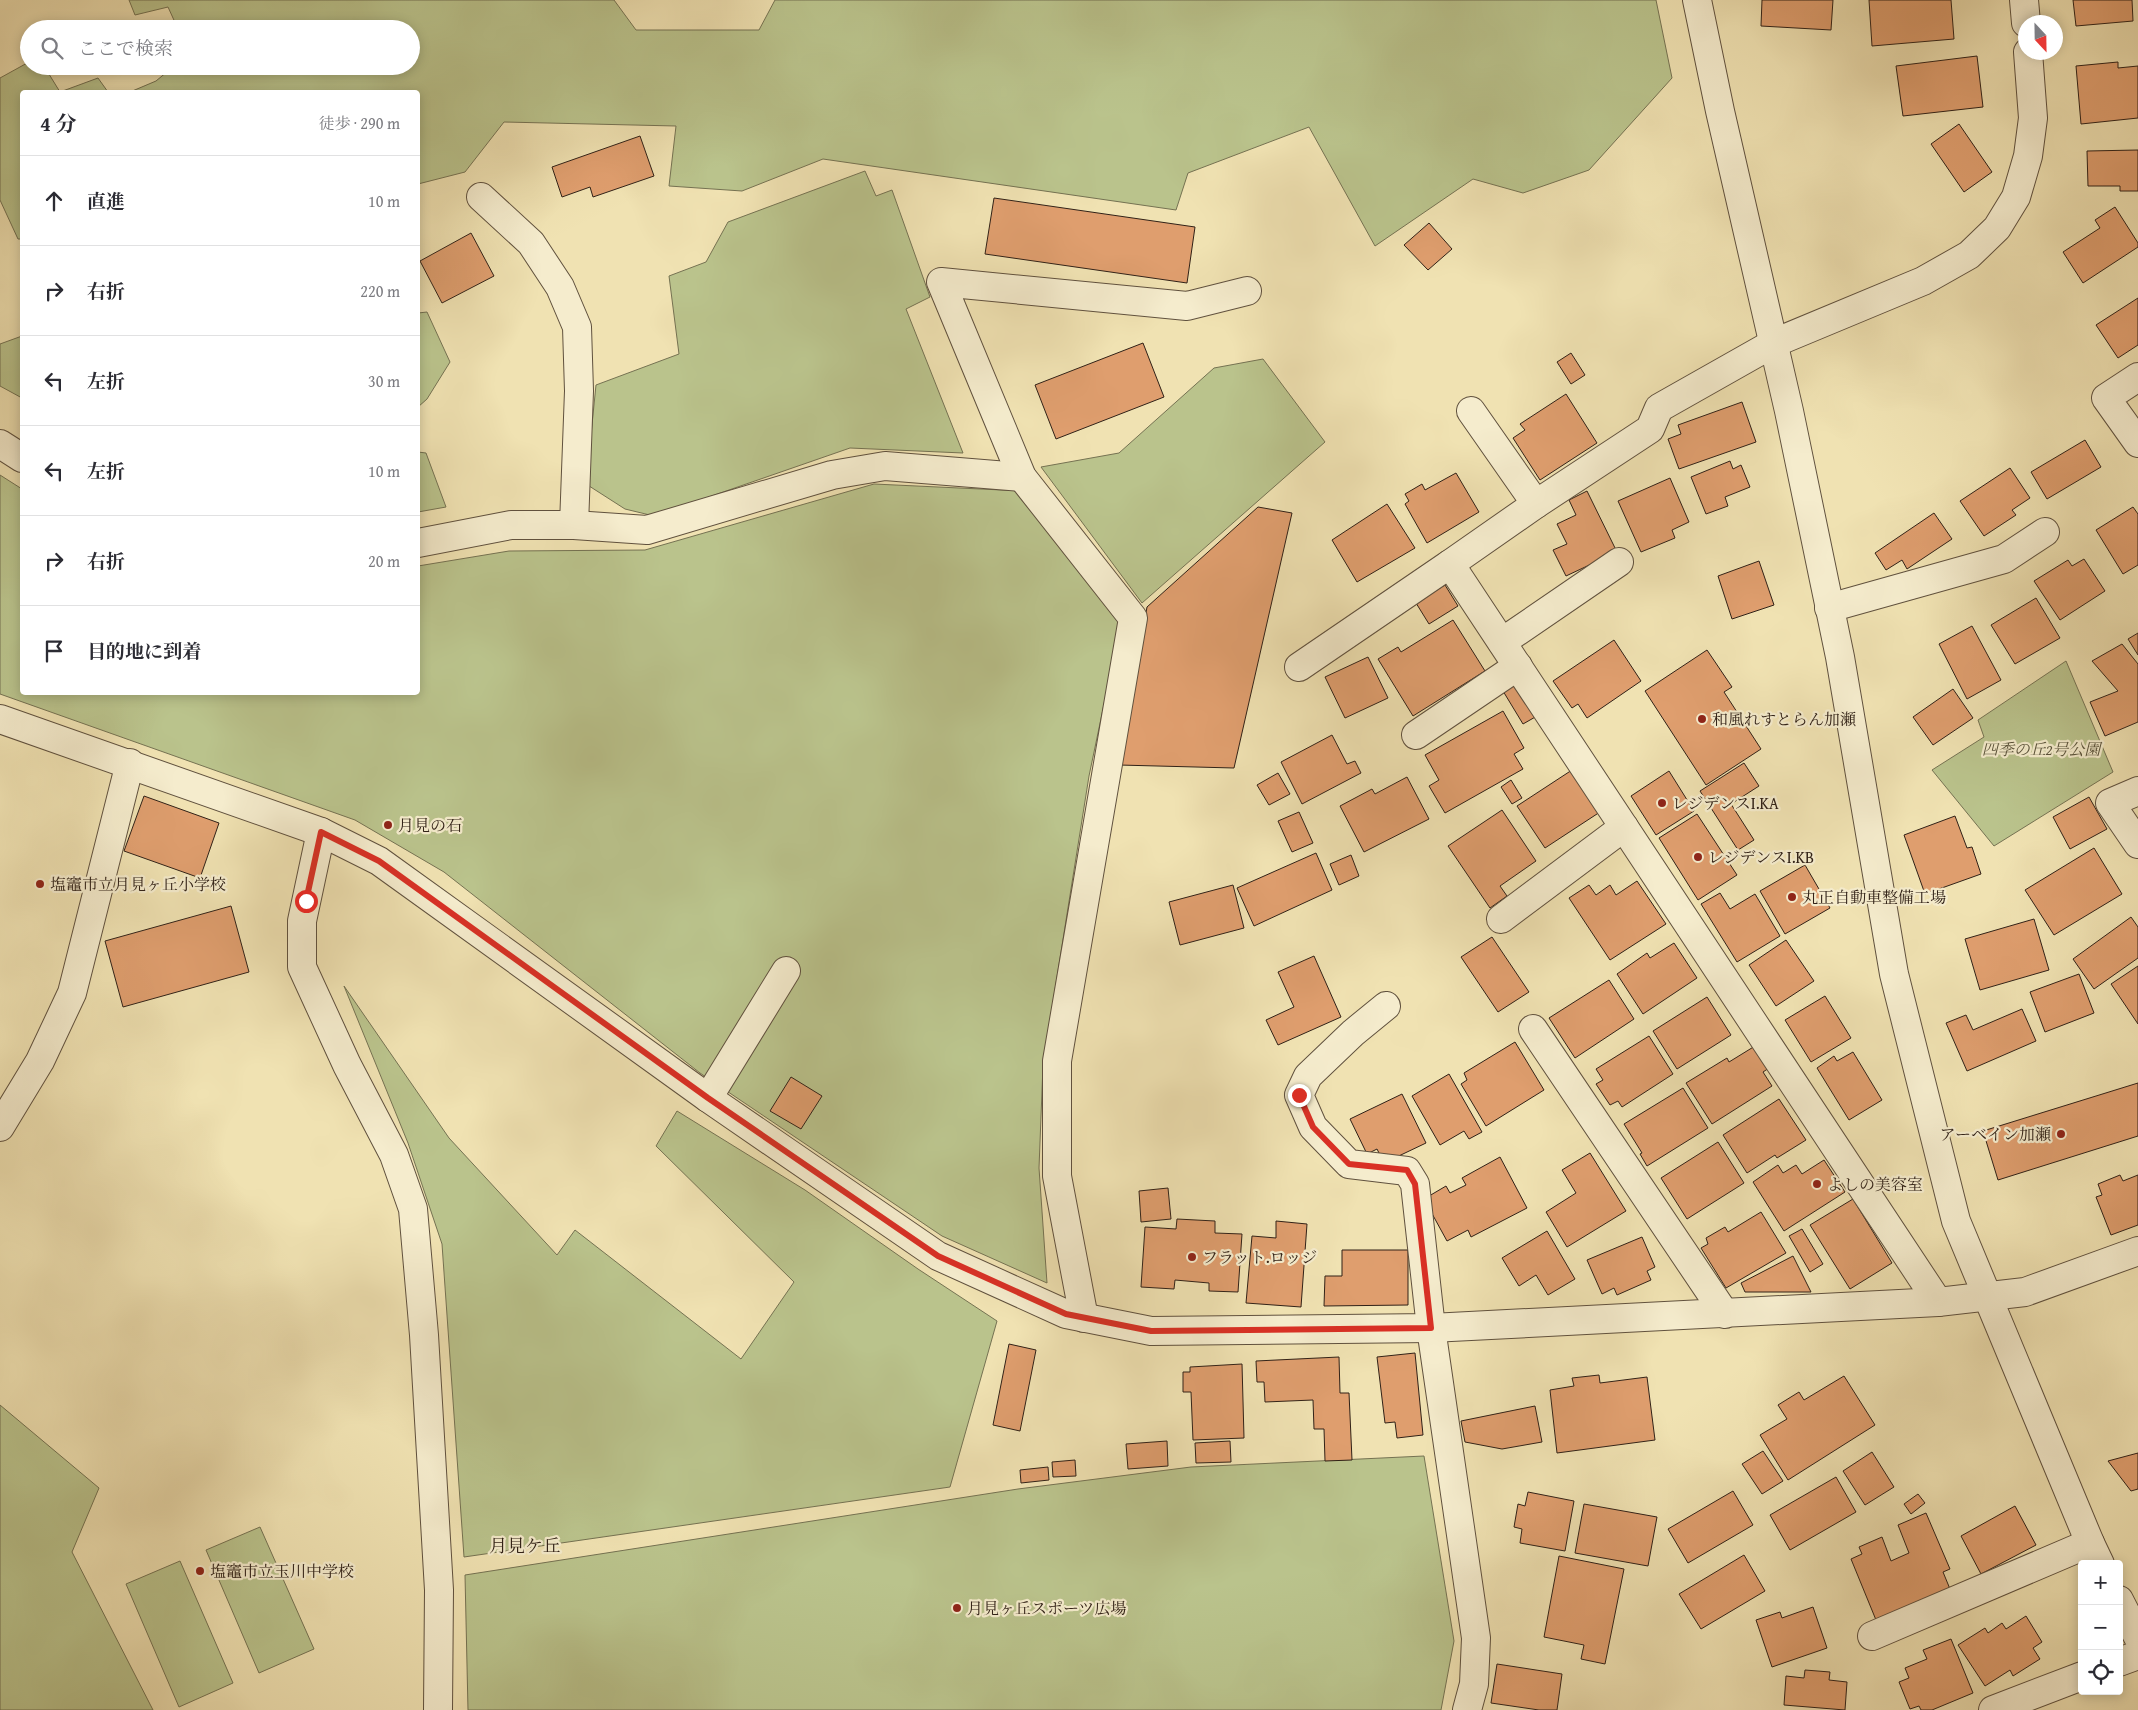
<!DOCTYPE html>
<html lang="ja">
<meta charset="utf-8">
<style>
body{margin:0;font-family:"Gentium Book Plus","Noto Serif JP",serif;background:#f7f7f7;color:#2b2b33}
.controls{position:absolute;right:15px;bottom:15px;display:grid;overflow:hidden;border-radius:5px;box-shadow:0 2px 12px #0003}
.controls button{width:45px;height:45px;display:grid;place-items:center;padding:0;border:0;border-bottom:1px solid #e1e1e2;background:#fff;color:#2b2b33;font:25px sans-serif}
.compass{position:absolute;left:2018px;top:15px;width:45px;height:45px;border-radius:50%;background:#fff;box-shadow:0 2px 12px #0003;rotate:158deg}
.stop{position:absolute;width:15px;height:15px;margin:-11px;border:4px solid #d93025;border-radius:50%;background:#fff}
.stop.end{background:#d93025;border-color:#fff;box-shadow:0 1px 5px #0008}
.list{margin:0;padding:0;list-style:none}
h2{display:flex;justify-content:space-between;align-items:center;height:65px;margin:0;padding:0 20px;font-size:21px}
h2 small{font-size:16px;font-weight:400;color:#7c7c81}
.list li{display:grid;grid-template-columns:32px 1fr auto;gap:15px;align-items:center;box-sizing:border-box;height:90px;padding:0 20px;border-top:1px solid #e1e1e2}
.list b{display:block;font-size:19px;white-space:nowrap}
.list em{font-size:16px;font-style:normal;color:#7c7c81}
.icon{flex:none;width:28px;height:28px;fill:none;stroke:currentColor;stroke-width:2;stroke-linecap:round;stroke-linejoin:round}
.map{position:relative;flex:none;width:2138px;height:1710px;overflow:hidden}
.search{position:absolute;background:#fff;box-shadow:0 2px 12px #0003;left:20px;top:20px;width:400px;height:55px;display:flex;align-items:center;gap:12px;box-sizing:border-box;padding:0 18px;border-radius:28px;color:#7c7c81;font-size:19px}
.panel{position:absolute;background:#fff;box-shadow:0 2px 12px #0003;left:20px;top:90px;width:400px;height:605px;border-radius:5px}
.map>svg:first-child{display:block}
.green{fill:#bac38c;stroke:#757252}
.building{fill:#df9e6e;stroke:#302117}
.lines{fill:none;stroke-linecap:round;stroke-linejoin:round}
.minor-casing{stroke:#60513e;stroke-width:30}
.minor{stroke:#f5eccd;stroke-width:28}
.route{stroke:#d93025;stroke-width:6}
.poi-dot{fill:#8f2418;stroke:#f5eccd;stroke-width:2}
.labels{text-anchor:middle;stroke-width:4.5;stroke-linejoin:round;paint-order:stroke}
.poi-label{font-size:16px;fill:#302117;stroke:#f5eccd;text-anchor:start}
.park-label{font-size:16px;font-style:italic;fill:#59523a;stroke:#f5eccd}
.neighbourhood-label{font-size:18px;fill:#302117;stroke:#f5eccd}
</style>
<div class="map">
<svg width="2138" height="1710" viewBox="0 0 2138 1710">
<rect width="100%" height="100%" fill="#f0e2b2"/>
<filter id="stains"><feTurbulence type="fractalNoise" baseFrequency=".004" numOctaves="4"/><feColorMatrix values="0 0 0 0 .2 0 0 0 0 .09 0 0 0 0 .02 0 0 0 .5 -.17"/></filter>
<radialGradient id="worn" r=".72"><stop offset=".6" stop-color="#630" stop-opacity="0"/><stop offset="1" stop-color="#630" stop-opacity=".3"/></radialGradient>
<g class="green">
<path d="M129,0H614L636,30H759L775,0H1656L1672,78L1589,170L1523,193L1473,179L1375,246L1309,127L1188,173L1176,210L823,159L742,191L669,186L676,126L504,122L465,172L418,184V92H130L156,81L174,66H411V29H178L168,7L135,15Z"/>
<path d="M29,62V66H44L60,92L98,78L108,92H22V239H18L0,200V78Z"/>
<path d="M865,171L876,196L892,190L930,297L906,309L963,453L850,448L654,516L625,509L586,484L596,385L679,354L669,276L706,262L728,222Z"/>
<path d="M427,312L450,362L427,399L418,407V313Z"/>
<path d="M22,336V398L0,386V344Z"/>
<path d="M1263,359L1325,442L1142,603L1041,467L1119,453L1214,368Z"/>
<path d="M418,452L426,453L446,507L418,512Z"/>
<path d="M0,475L22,489V692H418V566L509,551L645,550L874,484L1023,491L1121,623L1089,776L1043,1065L1039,1168L1047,1283L942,1236L700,1073L444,872L355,820L0,694Z"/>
<path d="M2066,661L2113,772L1994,846L1932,770L1984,737L1978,720Z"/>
<path d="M344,986L449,1138L557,1255L575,1230L741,1359L794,1282L656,1146L677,1111L805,1190L918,1269L997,1321L950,1487L464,1557L442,1244L408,1143Z"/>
<path d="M0,1405L99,1488L72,1552L153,1710H0Z"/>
<path d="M1424,1456L1454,1641L1441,1710H468L465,1575L1018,1489L1191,1467Z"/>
<path d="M260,1527L314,1649L259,1673L206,1550Z"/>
<path d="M180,1561L233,1683L179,1707L126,1584Z"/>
</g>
<g class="building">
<path d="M1762,0H1833L1831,30L1761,26Z"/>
<path d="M1869,0H1951L1954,39L1872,46Z"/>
<path d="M2073,0H2132L2133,21L2076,26Z"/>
<path d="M1977,56L1983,107L1903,116L1896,66Z"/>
<path d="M2118,62V68L2138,66V118L2081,124L2076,66Z"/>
<path d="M1959,124L1992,172L1964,192L1931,144Z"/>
<path d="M640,136L654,176L593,197L590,187L562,197L552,167Z"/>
<path d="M2138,150V191H2120V186H2088L2087,151Z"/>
<path d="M994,198L1195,227L1187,283L985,254Z"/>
<path d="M2115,207L2138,243V247L2083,283L2063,252L2100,228L2095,220Z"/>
<path d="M1429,223L1452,249L1428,270L1404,245Z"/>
<path d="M471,233L494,276L442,303L420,261Z"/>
<path d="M2138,298V345L2118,358L2096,325Z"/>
<path d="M1143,343L1164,397L1056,439L1035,385Z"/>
<path d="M1571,353L1585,375L1571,384L1557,362Z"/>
<path d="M1566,394L1597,443L1540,480L1513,438L1525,430L1520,424Z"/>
<path d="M1742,402L1756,442L1679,469L1668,439L1681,434L1678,425Z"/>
<path d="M2085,440L2101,467L2047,499L2031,472Z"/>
<path d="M1730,461L1733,469L1741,465L1750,487L1725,497L1728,506L1706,514L1691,477Z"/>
<path d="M2010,468L2030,498L2012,510L2016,515L1984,536L1960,501Z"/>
<path d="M1456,473L1479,512L1427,543L1405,504L1409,501L1405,494L1422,484L1425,490Z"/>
<path d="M1670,478L1689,522L1672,530L1675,538L1641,552L1618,501Z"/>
<path d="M1587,491L1617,552L1566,576L1553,550L1567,544L1557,524L1576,515L1569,500Z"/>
<path d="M1387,504L1415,548L1357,582L1332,540Z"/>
<path d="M1258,507L1292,513L1234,768L1119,765L1147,607Z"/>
<path d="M2133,507L2138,514V565L2123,574L2096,530Z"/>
<path d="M1934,513L1952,539L1907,569L1902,560L1886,570L1875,553Z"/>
<path d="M2084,559L2105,591L2060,620L2034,581L2068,560L2072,566Z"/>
<path d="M1759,561L1774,605L1732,619L1718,576Z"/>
<path d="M1445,585L1458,606L1429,624L1416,603Z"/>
<path d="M2036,598L2060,638L2015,664L1991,625Z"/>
<path d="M1453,620L1485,671L1413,716L1378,659L1398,647L1401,652Z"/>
<path d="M1972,626L2001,680L1967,699L1939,644Z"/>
<path d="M2138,633V655L2128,639Z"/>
<path d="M1614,640L1641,681L1587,718L1578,704L1572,708L1553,681Z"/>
<path d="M2122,644L2138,664V722L2105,736L2090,702L2118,691L2092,661Z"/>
<path d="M1707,650L1732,687L1724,692L1761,749L1706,785L1645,691Z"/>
<path d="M1368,657L1388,698L1345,718L1325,677Z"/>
<path d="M1517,683L1537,716L1523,724L1503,691Z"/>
<path d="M1953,689L1973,718L1933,745L1913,717Z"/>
<path d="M1503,711L1524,748L1514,754L1523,769L1445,813L1429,786L1439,780L1425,755Z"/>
<path d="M1332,735L1347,764L1355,761L1361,773L1302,804L1281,762Z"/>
<path d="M1744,763L1759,786L1731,804L1754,840L1738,850L1700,791Z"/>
<path d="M1572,770L1600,812L1545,848L1517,806Z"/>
<path d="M1669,771L1694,811L1656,835L1631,796Z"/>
<path d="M1278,773L1290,794L1269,805L1257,785Z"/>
<path d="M1407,777L1429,819L1364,852L1340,806L1372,789L1375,794Z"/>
<path d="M1511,780L1522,798L1512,804L1501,787Z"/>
<path d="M144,796L219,823L200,878L124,851Z"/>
<path d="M2089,797L2107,829L2070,849L2053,817Z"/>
<path d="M1502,810L1536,861L1500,886L1507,896L1490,908L1448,846Z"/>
<path d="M1299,812L1313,843L1292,852L1278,821Z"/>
<path d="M1697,814L1737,875L1698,900L1659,838Z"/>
<path d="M1955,816L1967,848L1972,847L1981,874L1925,894L1904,835Z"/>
<path d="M2094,848L2122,894L2054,935L2025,890Z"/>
<path d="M1316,853L1332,890L1254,926L1237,888Z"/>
<path d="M1351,855L1359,876L1339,885L1330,864Z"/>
<path d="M1805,865L1830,908L1785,934L1760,891Z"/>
<path d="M1637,881L1666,924L1610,960L1569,898L1589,885L1596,895L1610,885L1616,895Z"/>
<path d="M1233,885L1244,928L1180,945L1169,902Z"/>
<path d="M1720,893L1730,909L1755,894L1780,936L1737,962L1701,904Z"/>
<path d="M231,906L249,972L123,1007L105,941Z"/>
<path d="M2131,917L2138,927V958L2094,989L2073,959Z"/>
<path d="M2034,919L2049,970L1980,990L1965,939Z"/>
<path d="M1492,937L1529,992L1498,1012L1461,957Z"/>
<path d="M1786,940L1814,981L1776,1006L1749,965Z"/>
<path d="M1674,943L1697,978L1643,1014L1617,974L1647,953L1650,958Z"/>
<path d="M1314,956L1341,1017L1278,1045L1266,1020L1294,1007L1278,972Z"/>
<path d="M2138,966V1024L2111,984Z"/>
<path d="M2079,974L2094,1013L2045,1032L2030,992Z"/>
<path d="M1609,980L1634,1019L1575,1058L1549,1018Z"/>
<path d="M1825,996L1851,1038L1811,1062L1785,1020Z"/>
<path d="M1707,997L1731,1035L1677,1069L1653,1031Z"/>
<path d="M2022,1009L2036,1041L1967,1071L1946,1023L1966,1015L1973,1030Z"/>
<path d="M1649,1036L1673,1074L1622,1107L1618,1101L1610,1105L1596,1084L1603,1080L1596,1069Z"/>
<path d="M1515,1042L1544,1090L1486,1126L1461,1084L1467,1080L1464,1073Z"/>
<path d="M1755,1046L1769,1068L1763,1072L1772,1086L1712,1124L1686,1083L1727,1058L1729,1062Z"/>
<path d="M1853,1052L1882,1100L1849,1120L1817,1068L1834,1056L1837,1061Z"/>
<path d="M1449,1074L1482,1132L1469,1139L1464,1131L1440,1145L1412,1096Z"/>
<path d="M791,1077L822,1096L801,1129L770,1111Z"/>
<path d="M2138,1083V1136L1998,1180L1983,1131Z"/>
<path d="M1683,1088L1708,1128L1647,1166L1640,1154L1642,1153L1624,1124Z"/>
<path d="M1402,1094L1426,1143L1384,1163L1377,1149L1367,1154L1350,1119Z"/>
<path d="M1779,1099L1806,1140L1777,1158L1775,1155L1747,1173L1723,1135Z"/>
<path d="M1718,1142L1744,1183L1687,1219L1661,1178Z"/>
<path d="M1590,1153L1626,1211L1567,1247L1546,1212L1576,1193L1562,1170Z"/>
<path d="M1500,1157L1527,1208L1471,1237L1468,1230L1447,1241L1424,1199L1446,1186L1450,1193L1466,1185L1462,1178Z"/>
<path d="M1824,1160L1845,1192L1784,1231L1753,1182L1778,1165L1783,1173L1796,1165L1802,1174Z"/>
<path d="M2120,1175L2123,1181L2138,1175V1225L2111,1235L2096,1197L2102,1195L2098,1184Z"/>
<path d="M1168,1188L1171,1219L1141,1222L1139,1191Z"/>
<path d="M1853,1199L1892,1263L1850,1289L1810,1225Z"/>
<path d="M1761,1212L1786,1253L1726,1288L1701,1248L1708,1244L1706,1238L1725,1227L1728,1232Z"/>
<path d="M1177,1219L1215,1221V1233L1242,1234L1238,1292L1209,1291V1283L1175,1280L1174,1289L1141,1287L1145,1227L1176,1229Z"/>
<path d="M1276,1221L1307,1224L1301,1307L1246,1303L1252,1236L1276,1238Z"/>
<path d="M1802,1229L1823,1264L1810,1272L1789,1236Z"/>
<path d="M1547,1231L1575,1279L1548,1295L1536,1275L1519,1286L1502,1258Z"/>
<path d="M1642,1237L1655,1267L1647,1271L1651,1280L1617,1295L1614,1288L1602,1294L1587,1260Z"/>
<path d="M1342,1250H1408V1305L1324,1306L1325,1276H1342Z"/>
<path d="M1793,1256L1811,1292H1745L1741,1283Z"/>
<path d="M1009,1344L1036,1350L1020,1431L993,1425Z"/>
<path d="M1415,1353L1423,1435L1397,1438L1395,1422L1385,1423L1377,1357Z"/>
<path d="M1339,1357L1340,1393H1349L1352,1460L1325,1461L1324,1429H1314L1313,1400L1265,1402L1264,1382H1257L1256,1361Z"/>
<path d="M1242,1364L1244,1438L1193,1440L1191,1392H1183V1372H1190V1367Z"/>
<path d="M1599,1375L1600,1383L1647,1377L1655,1440L1557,1453L1550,1390L1574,1386L1572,1378Z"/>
<path d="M1844,1376L1875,1425L1788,1480L1760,1435L1787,1419L1778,1405L1799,1392L1804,1400Z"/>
<path d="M1535,1406L1542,1442L1502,1449L1465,1442L1461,1421Z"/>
<path d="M1167,1441L1168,1466L1128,1469L1126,1444Z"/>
<path d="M1230,1441L1231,1462L1196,1463L1195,1443Z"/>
<path d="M1763,1451L1783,1481L1762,1494L1742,1464Z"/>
<path d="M1872,1452L1894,1487L1865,1505L1843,1471Z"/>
<path d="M2138,1453V1489L2131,1491L2108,1461Z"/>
<path d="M1075,1460L1076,1476L1053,1477L1052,1462Z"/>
<path d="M1048,1467L1049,1480L1021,1483L1020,1470Z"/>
<path d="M1836,1477L1856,1512L1790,1550L1770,1515Z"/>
<path d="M1733,1491L1753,1525L1688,1563L1668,1529Z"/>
<path d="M1528,1492L1574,1501L1565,1551L1520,1543L1522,1529L1514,1527L1518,1504L1525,1506Z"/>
<path d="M1918,1494L1925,1503L1911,1514L1904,1504Z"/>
<path d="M1584,1504L1657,1517L1648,1566L1575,1553Z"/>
<path d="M2015,1506L2036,1545L1981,1574L1961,1536Z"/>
<path d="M1926,1513L1950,1569L1943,1572L1950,1589L1876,1620L1851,1559L1862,1554L1859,1547L1882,1537L1891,1561L1909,1553L1898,1525Z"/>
<path d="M1744,1555L1765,1591L1701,1629L1679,1594Z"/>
<path d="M1559,1556L1624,1569L1605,1664L1581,1659L1584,1645L1544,1637Z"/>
<path d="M1813,1607L1827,1648L1772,1667L1756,1620L1780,1612L1782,1618Z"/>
<path d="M2026,1616L2042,1642L2033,1648L2040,1659L2013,1676L2010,1670L1985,1686L1958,1645L1985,1628L1988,1633L2002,1623L2006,1629Z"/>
<path d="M1951,1639L1973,1693L1932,1710H1921L1919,1706L1910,1709L1899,1682L1909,1678L1905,1668L1927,1659L1923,1650Z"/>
<path d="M1497,1664L1562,1674L1557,1710H1539L1491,1703Z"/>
<path d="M1805,1670L1830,1672L1829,1680L1847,1682L1845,1710L1784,1705L1786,1676L1804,1678Z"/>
</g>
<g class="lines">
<defs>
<g id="minor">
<path d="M1697,0L1720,111L1789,411L1840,657L1894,974L1956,1221L2090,1543L2100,1564"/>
<path d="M2024,0L2026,23"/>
<path d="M481,197L531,243L560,287L577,327L579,391L574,525"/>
<path d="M2138,377L2106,398L2138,443"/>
<path d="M1471,411L1536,504"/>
<path d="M0,444L22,458"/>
<path d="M418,543L511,525H574L647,530L832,475L885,466L1022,477"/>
<path d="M1829,608L2004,559L2045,532"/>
<path d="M1502,642L1619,562"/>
<path d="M1299,667L1450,564"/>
<path d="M0,719L321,832L379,861L708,1098L938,1256L1066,1314L1151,1331L1431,1328L1938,1302L2025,1292L2138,1251"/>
<path d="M1416,735L1518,666"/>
<path d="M2138,791L2110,803L2138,844"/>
<path d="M321,832L302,921V967L347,1065L394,1155L413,1209L424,1335L439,1590L438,1710"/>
<path d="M1501,919L1624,827"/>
<path d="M1386,1006L1353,1033L1308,1076L1299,1095L1313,1127L1349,1164L1407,1171L1415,1184L1431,1328L1476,1638L1474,1684L1467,1710"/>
<path d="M1533,1029L1725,1314"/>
<path d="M708,1098L786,971"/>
<path d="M0,1127L40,1061L72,993L130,763"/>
<path d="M1938,1302L1450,564L1536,504L1650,429L1659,408L1774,343L1923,281L1969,255L1997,228L2016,197L2028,156L2033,118L2028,52"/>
<path d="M1084,1318L1057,1176V1061L1133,618L1022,477L941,282L1187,306L1247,291"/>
<path d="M2119,1600L2138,1637"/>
<path d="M1872,1636L2090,1543"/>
<path d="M2119,1662L2138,1655"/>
<path d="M1993,1710L2082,1676"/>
</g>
</defs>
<use href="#minor" class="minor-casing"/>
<use href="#minor" class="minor"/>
</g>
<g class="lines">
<path class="route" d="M306,901L321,832L379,861L708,1098L938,1256L1066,1314L1151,1331L1431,1328L1415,1184L1407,1170L1349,1164L1313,1127L1299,1095"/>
</g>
<g class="poi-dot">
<circle cx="1702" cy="719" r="5"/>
<circle cx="1662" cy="803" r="5"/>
<circle cx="388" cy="825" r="5"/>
<circle cx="1698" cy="857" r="5"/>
<circle cx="40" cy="884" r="5"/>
<circle cx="1792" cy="897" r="5"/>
<circle cx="2061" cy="1134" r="5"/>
<circle cx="1817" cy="1184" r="5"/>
<circle cx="1192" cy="1257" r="5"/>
<circle cx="200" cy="1571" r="5"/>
<circle cx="957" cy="1608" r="5"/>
</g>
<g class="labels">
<g class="poi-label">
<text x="1712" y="725">和風れすとらん加瀬</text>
<text x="1672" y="809">レジデンスI.KA</text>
<text x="398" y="831">月見の石</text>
<text x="1708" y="863">レジデンスI.KB</text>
<text x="50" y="890">塩竈市立月見ヶ丘小学校</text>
<text x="1802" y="903">丸正自動車整備工場</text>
<text x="2051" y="1140" text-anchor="end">アーベイン加瀬</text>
<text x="1827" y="1190">よしの美容室</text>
<text x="1202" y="1263">フラット.ロッジ</text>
<text x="210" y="1577">塩竈市立玉川中学校</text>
<text x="967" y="1614">月見ヶ丘スポーツ広場</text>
</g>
<g class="park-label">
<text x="2041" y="755">四季の丘2号公園</text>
</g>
<g class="neighbourhood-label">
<text x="525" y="1552">月見ケ丘</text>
</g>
</g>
<rect width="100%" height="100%" filter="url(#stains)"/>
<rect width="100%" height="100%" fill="url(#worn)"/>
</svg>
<div class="controls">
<button>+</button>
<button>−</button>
<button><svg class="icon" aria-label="locate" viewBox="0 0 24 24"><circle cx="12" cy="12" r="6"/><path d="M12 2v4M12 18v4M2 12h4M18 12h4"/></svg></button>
</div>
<svg class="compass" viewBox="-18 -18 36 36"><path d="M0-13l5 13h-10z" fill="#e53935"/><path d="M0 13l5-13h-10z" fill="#7c7c81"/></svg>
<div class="stop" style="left:306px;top:901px"></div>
<div class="stop end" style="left:1299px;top:1095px"></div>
<div class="search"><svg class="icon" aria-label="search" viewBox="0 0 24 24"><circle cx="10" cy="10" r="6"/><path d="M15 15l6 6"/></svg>ここで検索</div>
<section class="panel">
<h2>4 分<small>徒歩 · 290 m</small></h2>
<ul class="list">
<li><svg class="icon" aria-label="ahead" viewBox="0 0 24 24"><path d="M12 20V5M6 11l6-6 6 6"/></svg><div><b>直進</b></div><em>10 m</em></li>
<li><svg class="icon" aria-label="right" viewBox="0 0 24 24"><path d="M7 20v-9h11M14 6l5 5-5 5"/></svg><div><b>右折</b></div><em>220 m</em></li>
<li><svg class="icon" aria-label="left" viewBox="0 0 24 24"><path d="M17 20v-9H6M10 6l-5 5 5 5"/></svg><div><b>左折</b></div><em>30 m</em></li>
<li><svg class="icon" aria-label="left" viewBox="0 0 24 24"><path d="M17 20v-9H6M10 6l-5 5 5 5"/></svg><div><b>左折</b></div><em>10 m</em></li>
<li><svg class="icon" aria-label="right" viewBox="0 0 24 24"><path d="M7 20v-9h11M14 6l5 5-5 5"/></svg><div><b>右折</b></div><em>20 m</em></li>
<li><svg class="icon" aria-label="arrive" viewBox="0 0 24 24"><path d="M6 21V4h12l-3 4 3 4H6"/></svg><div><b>目的地に到着</b></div></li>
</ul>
</section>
</div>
